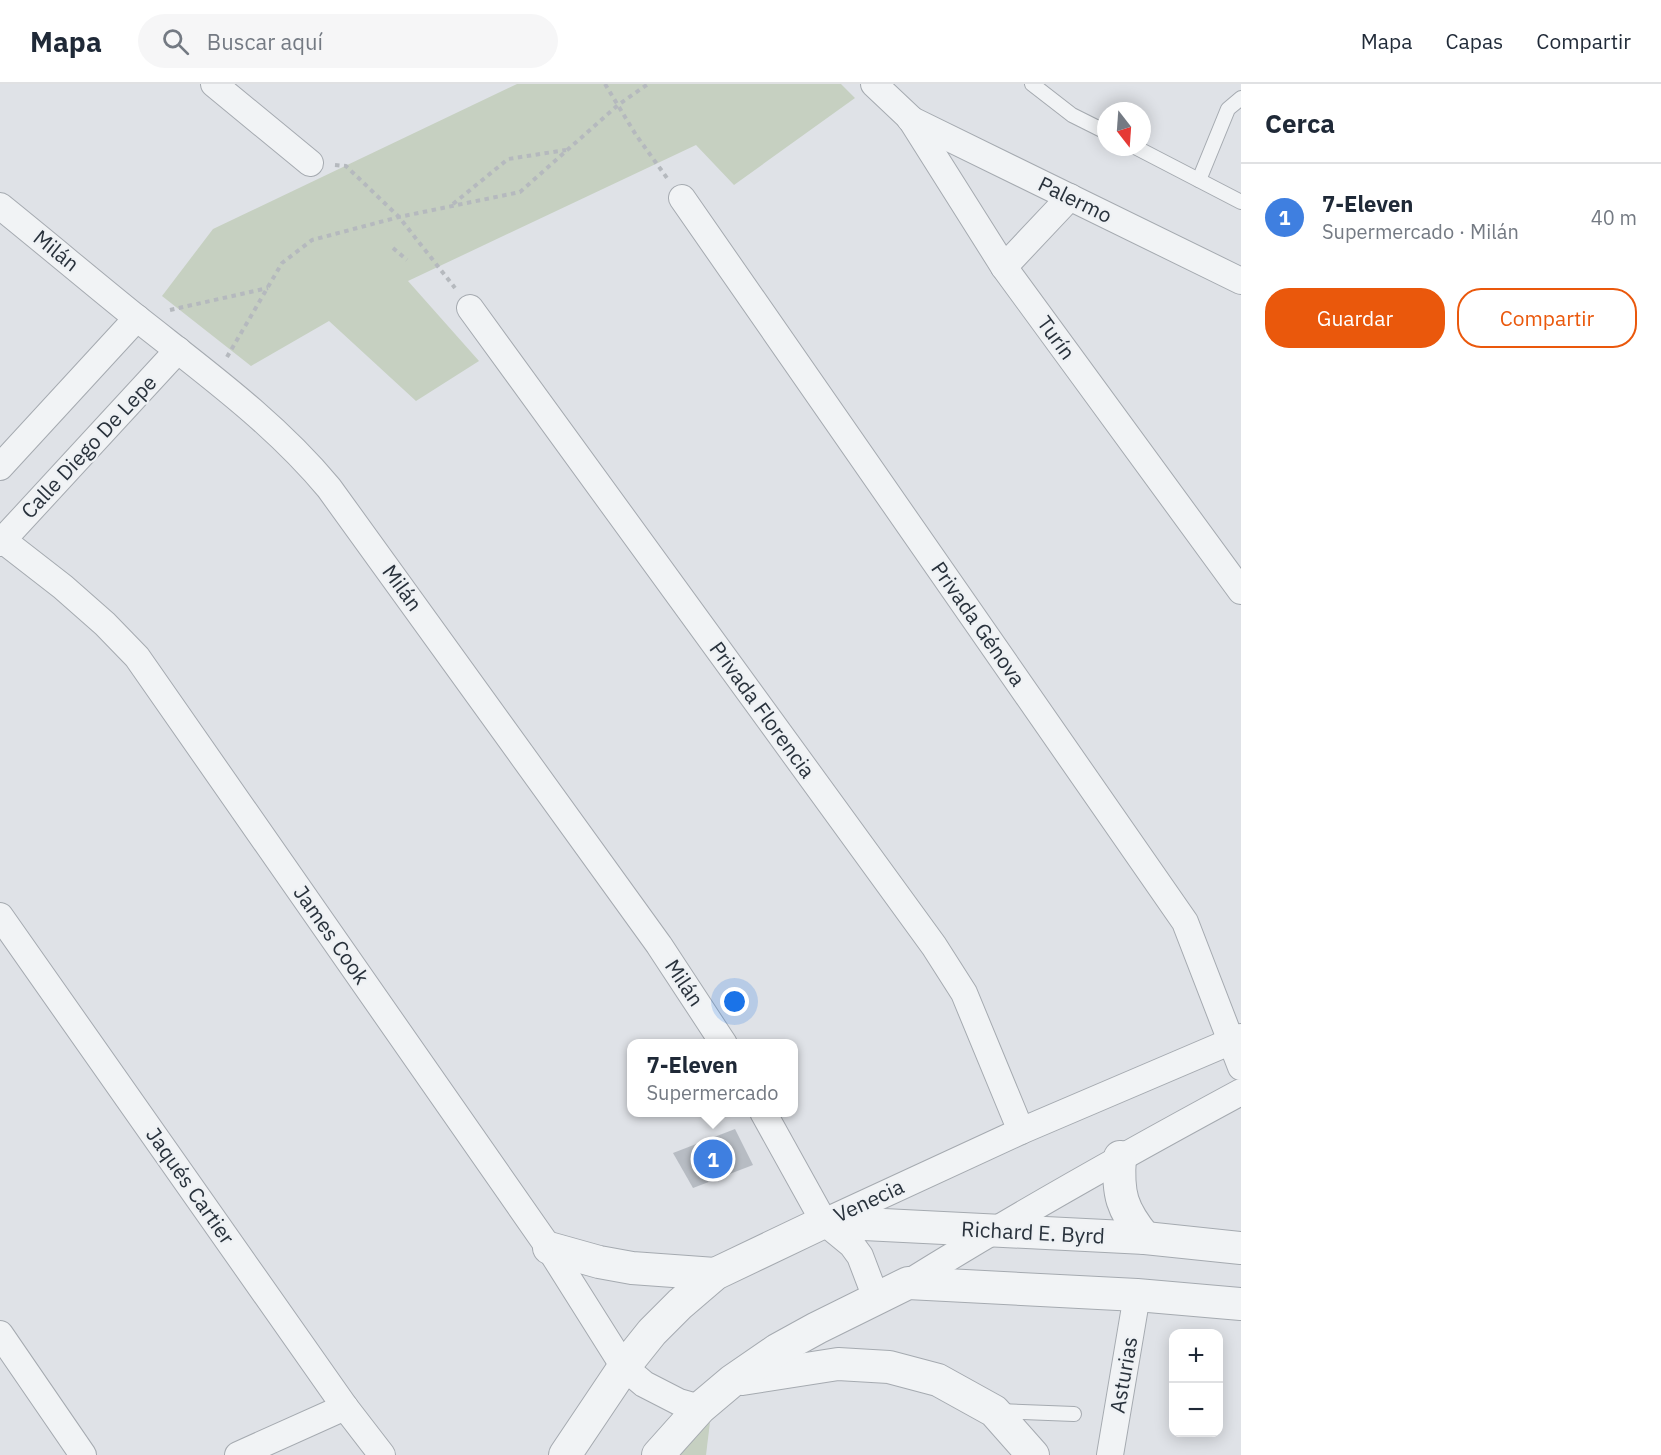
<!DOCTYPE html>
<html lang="es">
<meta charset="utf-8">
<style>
body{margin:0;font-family:"IBM Plex Sans",sans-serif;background:#f6f6f7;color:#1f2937}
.controls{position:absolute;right:18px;bottom:18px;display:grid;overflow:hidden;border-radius:12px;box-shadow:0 3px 15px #0003}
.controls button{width:54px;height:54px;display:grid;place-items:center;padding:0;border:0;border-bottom:2px solid #e0e1e3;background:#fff;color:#1f2937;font:30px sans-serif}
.compass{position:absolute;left:1097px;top:18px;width:54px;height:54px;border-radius:50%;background:#fff;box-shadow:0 3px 15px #0003;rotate:163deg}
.you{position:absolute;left:735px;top:918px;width:21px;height:21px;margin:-15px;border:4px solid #fff;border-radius:50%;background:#1a73e8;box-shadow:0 0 0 9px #1a73e833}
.badge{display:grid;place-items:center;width:39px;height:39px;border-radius:50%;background:#ea580c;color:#fff;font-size:20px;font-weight:700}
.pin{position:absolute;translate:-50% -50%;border:3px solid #fff;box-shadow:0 2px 6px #0006}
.popup{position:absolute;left:627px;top:955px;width:171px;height:78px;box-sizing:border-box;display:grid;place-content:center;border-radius:12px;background:#fff;filter:drop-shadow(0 2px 4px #0005);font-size:20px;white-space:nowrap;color:#747a83}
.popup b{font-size:22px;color:#1f2937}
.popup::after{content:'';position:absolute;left:50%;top:100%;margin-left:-12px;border:12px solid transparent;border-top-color:#fff}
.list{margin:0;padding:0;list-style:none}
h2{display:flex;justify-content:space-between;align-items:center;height:78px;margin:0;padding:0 24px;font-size:26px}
h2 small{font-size:20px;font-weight:400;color:#747a83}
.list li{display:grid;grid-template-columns:39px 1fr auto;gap:18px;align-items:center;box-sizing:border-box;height:108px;padding:0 24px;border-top:2px solid #e0e1e3}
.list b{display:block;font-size:22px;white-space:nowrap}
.list p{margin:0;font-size:20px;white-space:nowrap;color:#747a83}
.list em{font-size:20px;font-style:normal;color:#747a83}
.actions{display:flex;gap:12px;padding:18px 24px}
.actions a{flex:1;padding:14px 0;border:2px solid #ea580c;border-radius:24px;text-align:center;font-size:21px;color:#ea580c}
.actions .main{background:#ea580c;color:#fff}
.icon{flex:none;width:33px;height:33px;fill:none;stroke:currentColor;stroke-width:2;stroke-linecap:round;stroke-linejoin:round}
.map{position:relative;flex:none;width:1241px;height:1371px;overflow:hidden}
header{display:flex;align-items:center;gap:36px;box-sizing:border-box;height:84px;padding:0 30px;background:#fff;border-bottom:2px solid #e0e1e3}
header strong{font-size:28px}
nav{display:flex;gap:33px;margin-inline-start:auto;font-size:21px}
.search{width:420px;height:54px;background:#f6f6f7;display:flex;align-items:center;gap:15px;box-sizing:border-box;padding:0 21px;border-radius:33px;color:#747a83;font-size:22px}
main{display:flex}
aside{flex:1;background:#fff}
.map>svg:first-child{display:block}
.green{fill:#c6d0c1}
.building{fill:#b7bcc3}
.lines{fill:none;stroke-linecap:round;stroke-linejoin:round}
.service-casing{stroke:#a5aab0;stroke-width:16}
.minor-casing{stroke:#a5aab0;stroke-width:28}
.tertiary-casing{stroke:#a5aab0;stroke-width:34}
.path{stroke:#b5b9be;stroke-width:4;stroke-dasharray:4.5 4.5;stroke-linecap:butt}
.service{stroke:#f1f3f5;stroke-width:14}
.minor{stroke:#f1f3f5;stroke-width:26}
.tertiary{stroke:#f1f3f5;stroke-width:32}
.labels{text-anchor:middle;stroke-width:4.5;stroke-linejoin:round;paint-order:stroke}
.street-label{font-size:21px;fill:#29323c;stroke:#eef1f4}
</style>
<header>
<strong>Mapa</strong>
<div class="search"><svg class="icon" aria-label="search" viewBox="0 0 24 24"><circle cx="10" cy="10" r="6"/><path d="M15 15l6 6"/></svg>Buscar aquí</div>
<nav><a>Mapa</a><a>Capas</a><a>Compartir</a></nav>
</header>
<main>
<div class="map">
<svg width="1241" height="1371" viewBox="0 0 1241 1371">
<rect width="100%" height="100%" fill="#dfe2e7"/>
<g class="green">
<path d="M517,0H841L855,14L734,101L696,61L408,197L479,277L416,317L329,237L251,282L162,212L213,145Z"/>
<path d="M710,1338L706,1371H678Z"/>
</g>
<path class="building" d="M735,1045L753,1081L693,1104L673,1069Z"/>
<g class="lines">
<defs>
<g id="service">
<path d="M1032,0L1072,31L1106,48"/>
<path d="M1135,63L1241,118"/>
<path d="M1199,96L1228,25L1241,14"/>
<path d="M999,1327L1074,1330"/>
</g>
<g id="minor">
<path d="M214,0L310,79"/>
<path d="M874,0L910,34L1004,183L1241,507"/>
<path d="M910,35L1241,197"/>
<path d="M682,114L1185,838L1241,983"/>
<path d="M0,122C46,159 92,198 138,235C205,288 274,338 329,404L659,861L724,960"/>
<path d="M1004,183L1070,113"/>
<path d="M470,224L934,862L964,909L1021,1047"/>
<path d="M0,383L137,234"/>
<path d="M0,454L63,503L105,540L137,573L549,1164L624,1283L644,1300L679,1318L700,1324"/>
<path d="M0,459L178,266"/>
<path d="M0,832L345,1323L382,1371"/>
<path d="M763,1028L824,1138L852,1161L860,1172L876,1214"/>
<path d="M824,1138L1021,1047L1241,953"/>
<path d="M908,1199C1017,1131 1128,1069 1241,1008"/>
<path d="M0,1250L83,1371"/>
<path d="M238,1371L345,1323"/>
<path d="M1110,1371L1137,1211"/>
</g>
<g id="tertiary">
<path d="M1120,1073C1117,1110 1122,1126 1145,1154"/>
<path d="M549,1164L599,1178L632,1184L715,1190"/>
<path d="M742,1295L838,1280L889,1283L938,1296L994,1327L1033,1371"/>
<path d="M565,1371L624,1283L652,1248L680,1220L715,1190L824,1138L1145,1154L1241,1164"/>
<path d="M658,1371L700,1324L732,1297L777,1266L817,1244L908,1199L1137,1211L1241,1220"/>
</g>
</defs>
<use href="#service" class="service-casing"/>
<use href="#minor" class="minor-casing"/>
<use href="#tertiary" class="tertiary-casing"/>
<g class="path">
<path d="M605,0L636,51L667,94"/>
<path d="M335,81L346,82L399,133L455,204"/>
<path d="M453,120L508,75L566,66"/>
<path d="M393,164L407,176"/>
<path d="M170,226L268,204"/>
<path d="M227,273L282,179L312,156L399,133L520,108L618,21L648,0"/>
</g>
<use href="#service" class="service"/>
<use href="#minor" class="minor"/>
<use href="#tertiary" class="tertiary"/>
</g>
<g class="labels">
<g class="street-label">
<text transform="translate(1075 116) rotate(26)" y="7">Palermo</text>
<text transform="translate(56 167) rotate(39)" y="7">Milán</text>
<text transform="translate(1056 254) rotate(54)" y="7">Turín</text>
<text transform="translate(89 363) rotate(-47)" y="7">Calle Diego De Lepe</text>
<text transform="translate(402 504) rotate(54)" y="7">Milán</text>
<text transform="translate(978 540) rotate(55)" y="7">Privada Génova</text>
<text transform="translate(762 626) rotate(54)" y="7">Privada Florencia</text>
<text transform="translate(331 851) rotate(55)" y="7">James Cook</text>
<text transform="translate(684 899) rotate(56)" y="7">Milán</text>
<text transform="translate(190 1102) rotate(55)" y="7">Jaqués Cartier</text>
<text transform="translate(869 1117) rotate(-25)" y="7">Venecia</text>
<text transform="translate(1033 1149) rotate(3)" y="7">Richard E. Byrd</text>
<text transform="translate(1124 1291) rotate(-80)" y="7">Asturias</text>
</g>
</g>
</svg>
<div class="controls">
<button>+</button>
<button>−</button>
</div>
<svg class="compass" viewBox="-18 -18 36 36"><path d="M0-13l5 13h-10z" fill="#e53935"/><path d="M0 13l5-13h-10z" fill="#747a83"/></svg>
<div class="you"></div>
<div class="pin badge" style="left:713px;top:1075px;background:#3f7fe0">1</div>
<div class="popup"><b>7-Eleven</b>Supermercado</div>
</div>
<aside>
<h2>Cerca<small></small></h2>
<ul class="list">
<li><span class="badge" style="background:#3f7fe0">1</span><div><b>7-Eleven</b><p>Supermercado · Milán</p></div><em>40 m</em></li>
</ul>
<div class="actions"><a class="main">Guardar</a><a>Compartir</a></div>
</aside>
</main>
